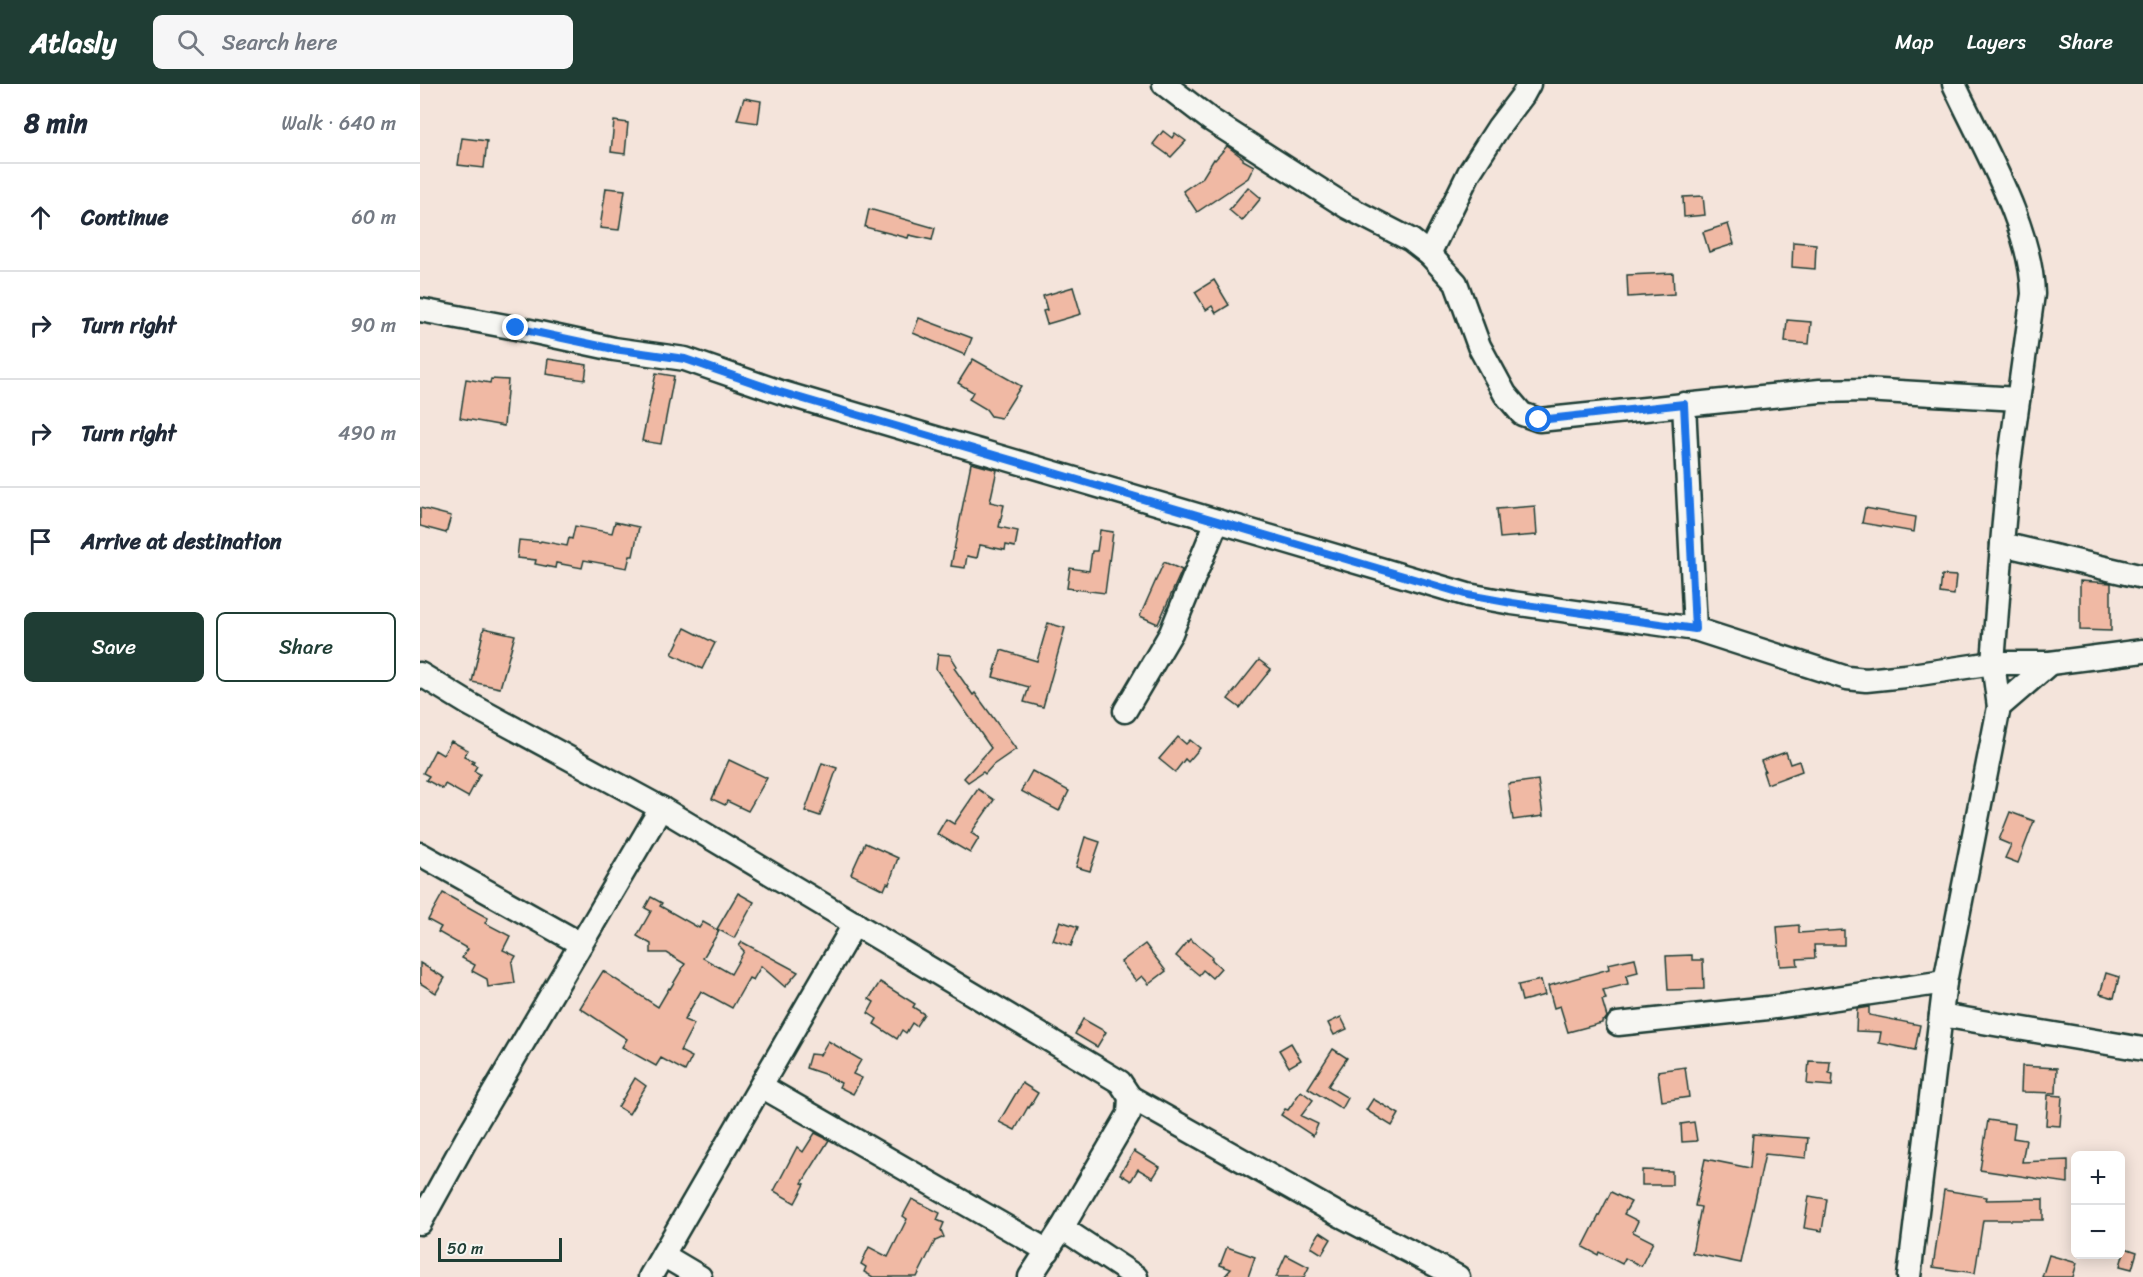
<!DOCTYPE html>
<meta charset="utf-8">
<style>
body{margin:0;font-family:Sriracha,sans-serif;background:#f6f6f7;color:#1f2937}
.controls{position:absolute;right:18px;bottom:18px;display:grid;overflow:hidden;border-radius:9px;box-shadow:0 3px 15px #0003}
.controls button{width:54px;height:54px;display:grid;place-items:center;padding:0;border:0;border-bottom:2px solid #e0e1e3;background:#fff;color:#1f2937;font:30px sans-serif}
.scale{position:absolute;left:18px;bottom:15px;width:124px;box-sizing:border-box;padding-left:6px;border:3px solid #1f3d34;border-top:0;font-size:16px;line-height:21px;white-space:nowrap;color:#1f3d34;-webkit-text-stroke:4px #f6f6f2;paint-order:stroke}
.stop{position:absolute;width:18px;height:18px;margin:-14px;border:4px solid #1a73e8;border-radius:50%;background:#fff}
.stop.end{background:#1a73e8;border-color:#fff;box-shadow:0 2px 6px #0008}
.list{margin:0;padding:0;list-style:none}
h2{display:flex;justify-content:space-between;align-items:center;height:78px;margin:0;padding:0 24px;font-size:26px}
h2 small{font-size:20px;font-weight:400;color:#747a83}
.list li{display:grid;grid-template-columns:39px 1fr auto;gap:18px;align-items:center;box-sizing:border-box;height:108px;padding:0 24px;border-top:2px solid #e0e1e3}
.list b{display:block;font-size:22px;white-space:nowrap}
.list em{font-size:20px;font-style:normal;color:#747a83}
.actions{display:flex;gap:12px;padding:18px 24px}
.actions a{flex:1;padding:14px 0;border:2px solid #1f3d34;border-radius:9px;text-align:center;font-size:21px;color:#1f3d34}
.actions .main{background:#1f3d34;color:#fff}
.icon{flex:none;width:33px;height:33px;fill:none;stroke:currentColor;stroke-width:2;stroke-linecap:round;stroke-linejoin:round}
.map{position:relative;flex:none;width:1723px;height:1193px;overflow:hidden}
header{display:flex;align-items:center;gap:36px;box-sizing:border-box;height:84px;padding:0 30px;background:#1f3d34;color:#fff}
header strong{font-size:28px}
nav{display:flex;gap:33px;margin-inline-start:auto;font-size:21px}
.search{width:420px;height:54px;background:#f6f6f7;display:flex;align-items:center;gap:15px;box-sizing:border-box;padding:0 21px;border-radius:9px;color:#747a83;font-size:22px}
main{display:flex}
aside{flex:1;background:#fff}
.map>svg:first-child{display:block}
.building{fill:#f0b9a4;stroke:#1f3d34;stroke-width:1.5}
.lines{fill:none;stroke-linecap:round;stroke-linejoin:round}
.minor-casing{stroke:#1f3d34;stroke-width:27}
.minor{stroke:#f6f6f2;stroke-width:22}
.route{stroke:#1a73e8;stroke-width:8}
</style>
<header>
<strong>Atlasly</strong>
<div class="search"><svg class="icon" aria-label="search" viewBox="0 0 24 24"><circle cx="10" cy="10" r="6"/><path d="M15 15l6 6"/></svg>Search here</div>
<nav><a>Map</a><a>Layers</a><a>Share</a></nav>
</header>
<main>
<aside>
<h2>8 min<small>Walk · 640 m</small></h2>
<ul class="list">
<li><svg class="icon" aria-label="ahead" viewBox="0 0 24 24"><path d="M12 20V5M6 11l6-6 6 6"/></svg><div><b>Continue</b></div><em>60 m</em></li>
<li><svg class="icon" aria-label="right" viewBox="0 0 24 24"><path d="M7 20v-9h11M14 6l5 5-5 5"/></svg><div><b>Turn right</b></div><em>90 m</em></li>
<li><svg class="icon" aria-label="right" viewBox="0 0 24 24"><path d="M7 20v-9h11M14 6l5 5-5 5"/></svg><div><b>Turn right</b></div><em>490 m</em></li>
<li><svg class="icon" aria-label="arrive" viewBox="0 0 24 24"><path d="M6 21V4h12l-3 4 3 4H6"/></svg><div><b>Arrive at destination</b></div></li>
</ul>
<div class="actions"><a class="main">Save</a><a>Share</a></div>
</aside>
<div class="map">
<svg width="1723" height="1193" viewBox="0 0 1723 1193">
<rect width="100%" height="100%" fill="#f4e4db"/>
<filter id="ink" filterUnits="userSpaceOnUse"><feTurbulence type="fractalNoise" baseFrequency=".0167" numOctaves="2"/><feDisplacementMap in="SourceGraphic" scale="12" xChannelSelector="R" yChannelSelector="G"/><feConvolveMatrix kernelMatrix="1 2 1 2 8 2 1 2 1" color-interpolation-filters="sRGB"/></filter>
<g filter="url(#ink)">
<g class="building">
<path d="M324,14L341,17L338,39L317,36Z"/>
<path d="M194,37L208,39L205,70L191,68Z"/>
<path d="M743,47L752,54L755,49L766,57L751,73L733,60Z"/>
<path d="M42,54L67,57L64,84L38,81Z"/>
<path d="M807,62L823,74V76L834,82L828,94L777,128L763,107L783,93L794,75L795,76Z"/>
<path d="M828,103L841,114L822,137L809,126Z"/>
<path d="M186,104L205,106L199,146L180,144Z"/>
<path d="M1283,112L1285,131L1264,133L1263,113Z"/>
<path d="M449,125L515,144L512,156L489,151L488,154L445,143Z"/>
<path d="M1308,140L1314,160L1289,168L1283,148Z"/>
<path d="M1373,158L1396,160L1395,185L1372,183Z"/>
<path d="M1253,189L1254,210L1208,213L1207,191Z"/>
<path d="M794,196L809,221L796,229L792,222L786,226L775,208Z"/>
<path d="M653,203L661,230L627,240L623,227L627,226L623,212Z"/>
<path d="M499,234L552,254L545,271L493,249Z"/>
<path d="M1367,236L1391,238L1389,260L1365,258Z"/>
<path d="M128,275L167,281L165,296L126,290Z"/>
<path d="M553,275L601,302L581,334L571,332L566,325L549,315L553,308L538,299Z"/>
<path d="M236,289L254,292L241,360L222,357Z"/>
<path d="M46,295L70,299L71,295L88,296L84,342L40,334Z"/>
<path d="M551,379L577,386L570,418L584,421L579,443L598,447L595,463L586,461L585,466L560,461L557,474L547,472L545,484L531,482Z"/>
<path d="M1115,422L1117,451L1080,454L1077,425Z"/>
<path d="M0,424L31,432L26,449L0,442Z"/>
<path d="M1445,424L1496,433L1494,448L1442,439Z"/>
<path d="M195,438L219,443L213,472H210L207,484L164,476L162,484L136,479L135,484L115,480L116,476L97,474L99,456L120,458L121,457L147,462L149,454L152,455L155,442L192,449Z"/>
<path d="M680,446L693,448L685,509L647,504L650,484L669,487L672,467H677Z"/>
<path d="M744,478L762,486L738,540L720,532Z"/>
<path d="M1522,491L1536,492L1534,511L1520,509Z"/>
<path d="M1660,497L1691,499V547L1660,546Z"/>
<path d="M628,539L645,544L623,623L604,618L609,603L573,593L581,566L617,577Z"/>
<path d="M64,544L95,551L80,604L52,598Z"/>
<path d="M265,544L295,559L282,585L252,570Z"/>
<path d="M518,570L530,571L537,582L534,584L553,611L555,609L596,665L573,681L565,690L563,688L548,698L544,694L571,664L516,585Z"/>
<path d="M839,576L851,585L820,624L808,615Z"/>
<path d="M758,653L766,660L770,656L780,664L768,678L765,675L755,688L739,675Z"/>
<path d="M31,657L48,666L44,672L54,677L52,679L57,682L54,687L60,690L48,713L25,700L23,705L6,696L9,692L3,689L15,666L23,671Z"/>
<path d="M1366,668L1370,680L1379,677L1382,687L1347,700L1343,688L1345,687L1341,677Z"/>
<path d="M309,676L347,694L328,727L307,717L305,721L292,715Z"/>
<path d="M402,679L417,684L400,732L385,727Z"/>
<path d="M612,687L649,707L639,727L601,707Z"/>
<path d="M1118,696L1123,732L1093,736L1088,700Z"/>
<path d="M558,705L574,716L551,749L559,754L550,769L517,750L526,735L534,740Z"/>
<path d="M1590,728L1614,737L1598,779L1585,774L1591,761L1579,756Z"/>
<path d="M665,753L680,758L670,787L656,783Z"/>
<path d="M445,759L478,774L469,800L467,799L464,806L431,790Z"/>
<path d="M23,809L68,834L65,839L90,852L83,866L96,872L92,879L95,899L68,903L67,895L52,887L55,881L42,874L48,865L18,848L21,843L8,836Z"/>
<path d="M318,809L334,818L314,854L297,845Z"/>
<path d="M231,813L242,819L240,822L279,844L283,838L299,847L283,874L311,890L324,867L319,862L322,858L378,888L365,903L341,882L333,896L329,894L312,924L281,907L264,936L274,940L260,967L272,973L265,987L241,974L236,982L202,963L207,955L160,924L183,887L238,923L249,904L250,905L265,880L247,869H231V860L217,852L231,827L225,824Z"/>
<path d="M640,837L658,843L651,862L633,856Z"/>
<path d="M1379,841V849L1424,846V861H1394L1395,874L1377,875L1378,881L1360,882L1357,843Z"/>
<path d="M770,855L792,873L791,875L801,884L792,894L783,886L779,891L756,872Z"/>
<path d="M725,860L746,887L729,900L722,892L716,897L701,878Z"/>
<path d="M1272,871V876H1283L1284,905L1248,906L1246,872Z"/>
<path d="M1215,874L1218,888L1206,891L1208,900L1183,906L1186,915L1182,916L1187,933L1185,936L1182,937V939L1148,948L1140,922L1134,924L1128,902L1189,885L1188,880Z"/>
<path d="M0,879L25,894L16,909L0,899Z"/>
<path d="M1686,889L1699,893L1694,914L1680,910Z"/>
<path d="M1121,896L1125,911L1102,917L1098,901Z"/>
<path d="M460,898L495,920L493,923L504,930L496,942L492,939L486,949L482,946L477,955L454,940L457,935L448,929L454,918L449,915Z"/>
<path d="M1449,923V931L1500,941L1495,966L1459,959L1461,948L1436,947L1437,925Z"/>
<path d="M921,933L927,945L914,951L908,939Z"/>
<path d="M663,935L686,948L677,963L655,950Z"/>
<path d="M408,957L441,976L433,990L442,994L433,1010L419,1003L421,999L404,990L386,984L390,970L400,971Z"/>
<path d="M871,959L881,976L869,983L859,966Z"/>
<path d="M913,965L927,974L908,1002L928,1014L922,1025L888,1004Z"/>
<path d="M1389,977L1410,978L1409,989L1413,990L1412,1002L1387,1000Z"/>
<path d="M1602,982L1637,984L1636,1009L1601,1008Z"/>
<path d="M1265,983L1269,1013L1242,1017L1238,987Z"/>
<path d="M215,994L226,1002L209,1030L198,1023Z"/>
<path d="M602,999L618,1009L609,1024L608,1023L595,1046L579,1038Z"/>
<path d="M881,1007L893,1016L881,1032L898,1040L893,1052L861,1031L865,1025L868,1026Z"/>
<path d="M1628,1011L1642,1012L1640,1042L1626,1041Z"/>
<path d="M953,1015L979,1030L972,1042L946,1026Z"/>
<path d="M1568,1036L1595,1040L1593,1054L1606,1056L1602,1078L1648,1076V1099L1560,1086Z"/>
<path d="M1274,1038L1277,1057L1262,1058L1261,1040Z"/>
<path d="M395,1049L409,1056L382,1099L385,1100L375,1119L354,1107L377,1063L383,1068Z"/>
<path d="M1333,1050L1388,1054L1386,1074L1345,1070L1321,1179L1272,1169L1281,1123L1275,1122L1285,1075L1330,1084Z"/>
<path d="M714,1067L740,1083L733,1094L718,1085L711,1097L700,1090Z"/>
<path d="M1222,1086L1252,1087V1101H1222Z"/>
<path d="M1524,1106L1567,1113L1566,1116L1623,1115V1136H1563L1555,1189L1513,1183Z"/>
<path d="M1191,1108L1211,1118L1204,1130L1218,1137L1213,1148L1233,1158L1221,1182L1205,1174L1202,1180L1179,1168L1178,1171L1163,1163Z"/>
<path d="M1389,1112L1407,1115L1402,1147L1384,1144Z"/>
<path d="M492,1115L520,1129L517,1136L524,1139L521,1146L524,1153L515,1157L497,1193H453L444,1188L446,1183L441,1180L449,1163L468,1173L487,1135L483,1132Z"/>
<path d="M900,1148L911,1155L902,1170L891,1163Z"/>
<path d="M807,1163L835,1173L828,1193H804L811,1185L800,1181Z"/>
<path d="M1705,1164L1717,1168L1712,1185L1700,1182Z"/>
<path d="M866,1171L889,1183L884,1193H856Z"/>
<path d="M1629,1171L1657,1179L1653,1193H1622Z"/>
</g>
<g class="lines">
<defs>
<g id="minor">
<path d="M744,0L791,36L927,123L991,156L1009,170L1036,199L1059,262L1085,310L1102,330L1119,336L1400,307L1445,306L1598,315"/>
<path d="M1009,170L1049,89L1078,44L1103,11L1109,0"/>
<path d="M0,226L96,244L194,265L265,275L360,308L1048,511L1092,519L1275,545L1427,594L1446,596L1485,592L1573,579H1630L1723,567"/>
<path d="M1264,320L1275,545"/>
<path d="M1582,460L1723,493"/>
<path d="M0,590L49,620L241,724L700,998L710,1013L709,1030L642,1144L610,1193"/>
<path d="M1579,623L1630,579"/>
<path d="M705,627L751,549L797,437"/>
<path d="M0,770L161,860"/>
<path d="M1521,931L1723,965"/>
<path d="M1198,940L1348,924L1525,898"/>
<path d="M341,1002L628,1167"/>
<path d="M710,1013L916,1129L1038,1193"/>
<path d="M0,1139L47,1054L241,724"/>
<path d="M642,1144L716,1193"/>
<path d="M243,1171L280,1193"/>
<path d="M230,1193L435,839"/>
<path d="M1489,1193L1525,898L1579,623L1573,579L1582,460L1589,381L1613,210C1611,141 1563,63 1534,0"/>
</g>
</defs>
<use href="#minor" class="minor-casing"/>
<use href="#minor" class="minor"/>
</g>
</g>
<g class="lines" filter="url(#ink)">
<path class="route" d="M96,244L194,265L265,275L360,308L1048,511L1092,519L1275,545L1264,320L1119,336"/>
</g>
</svg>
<div class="controls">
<button>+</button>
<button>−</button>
</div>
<div class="scale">50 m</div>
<div class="stop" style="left:1119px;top:336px"></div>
<div class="stop end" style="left:96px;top:244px"></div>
</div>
</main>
